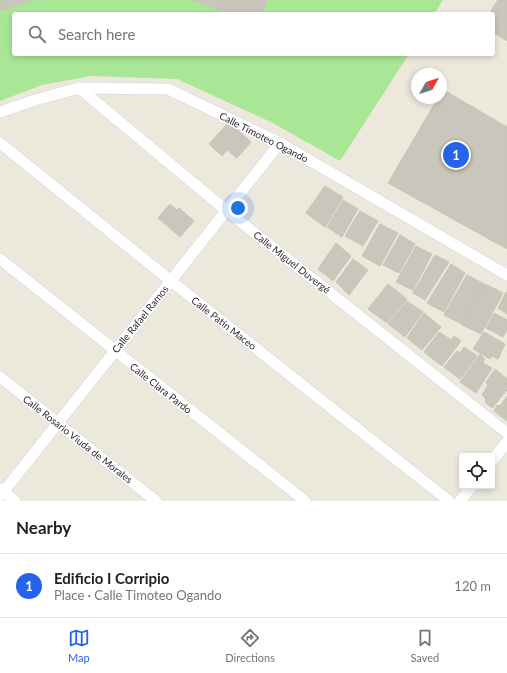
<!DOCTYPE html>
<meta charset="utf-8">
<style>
body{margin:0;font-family:Lato,sans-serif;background:#f6f6f6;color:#222}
.controls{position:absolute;right:12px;bottom:12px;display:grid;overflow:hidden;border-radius:4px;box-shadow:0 2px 6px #0003}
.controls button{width:36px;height:36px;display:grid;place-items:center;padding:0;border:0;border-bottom:1px solid #e0e0e0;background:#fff;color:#222;font:20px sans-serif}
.compass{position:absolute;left:411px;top:68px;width:36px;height:36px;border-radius:50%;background:#fff;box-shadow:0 2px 6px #0003;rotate:51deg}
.you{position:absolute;left:238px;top:208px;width:14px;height:14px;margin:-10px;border:3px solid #fff;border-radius:50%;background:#1a73e8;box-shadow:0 0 0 6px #1a73e833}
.badge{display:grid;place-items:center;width:26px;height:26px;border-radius:50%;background:#2563eb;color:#fff;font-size:13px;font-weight:700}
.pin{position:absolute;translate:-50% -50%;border:2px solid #fff;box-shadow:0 1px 4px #0006}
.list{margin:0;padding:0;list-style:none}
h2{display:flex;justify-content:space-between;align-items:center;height:52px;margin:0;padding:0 16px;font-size:17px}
h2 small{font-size:13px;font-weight:400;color:#767676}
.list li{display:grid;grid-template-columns:26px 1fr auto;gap:12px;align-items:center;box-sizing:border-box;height:64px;padding:0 16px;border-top:1px solid #e0e0e0}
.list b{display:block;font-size:15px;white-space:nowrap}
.list p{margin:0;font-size:13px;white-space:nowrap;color:#767676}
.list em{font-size:13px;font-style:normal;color:#767676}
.icon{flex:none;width:22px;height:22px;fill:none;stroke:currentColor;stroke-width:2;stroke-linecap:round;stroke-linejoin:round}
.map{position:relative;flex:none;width:507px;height:501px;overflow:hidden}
.search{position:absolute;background:#fff;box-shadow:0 2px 6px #0003;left:12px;right:12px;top:12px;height:44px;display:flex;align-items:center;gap:10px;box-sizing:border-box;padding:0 14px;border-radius:4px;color:#767676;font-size:15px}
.sheet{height:116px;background:#fff}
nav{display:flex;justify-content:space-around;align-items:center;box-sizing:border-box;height:56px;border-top:1px solid #e0e0e0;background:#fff;font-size:11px;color:#767676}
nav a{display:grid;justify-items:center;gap:2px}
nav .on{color:#2563eb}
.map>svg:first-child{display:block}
.green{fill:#a9e796}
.building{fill:#c9c6bb;stroke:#c9c4b6}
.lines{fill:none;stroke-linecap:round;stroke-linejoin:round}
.street-casing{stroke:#d1d3e4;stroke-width:12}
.street{stroke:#fff;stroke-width:11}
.labels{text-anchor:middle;stroke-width:3;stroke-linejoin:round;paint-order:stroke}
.street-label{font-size:10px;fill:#2b2b2b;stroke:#fff}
</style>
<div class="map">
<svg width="507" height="501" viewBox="0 0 507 501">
<rect width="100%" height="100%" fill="#ede8dc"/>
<path class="green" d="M0,0H443L434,14H14V54H409L340,161L273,123L177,79L91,76L42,85L0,101Z"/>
<g class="building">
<path d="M0,0H34L0,11Z"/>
<path d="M192,0H267L261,14H233Z"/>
<path d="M498,0H507V41L493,32V14H489Z"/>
<path d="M442,89L507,127V249L388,183L438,98H441V92Z"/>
<path d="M229,122L251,142L237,158L227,150L222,156L209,144Z"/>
<path d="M325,186L343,197L325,227L306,213Z"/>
<path d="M343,200L358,209L342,237L327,227Z"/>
<path d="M170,204L177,210L179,208L194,221L180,237L158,218Z"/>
<path d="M360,211L378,221L363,246L345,236Z"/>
<path d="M380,224L398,233L380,266L362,256Z"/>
<path d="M400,235L415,244L399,273L383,265Z"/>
<path d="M336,243L351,256L333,281L318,269Z"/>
<path d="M416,246L432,254L413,290L396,282Z"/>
<path d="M435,255L449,262L425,300L413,293Z"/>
<path d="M353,259L368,270L349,295L336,282Z"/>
<path d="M451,264L465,273L444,312L427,303Z"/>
<path d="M467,275L484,284L462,324L444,315Z"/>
<path d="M388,284L407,299L387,323L368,309Z"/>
<path d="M485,284L503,293L481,334L462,325Z"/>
<path d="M506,292L507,293V314L498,308Z"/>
<path d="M407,301L423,312L405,337L388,324Z"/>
<path d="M424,313L441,327L422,350L407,338Z"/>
<path d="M494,313L507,320V330L503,337L486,328Z"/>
<path d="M439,332L451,340L454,336L461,341L442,366L424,352Z"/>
<path d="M484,332L505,344L498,359L492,356L490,359L473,349Z"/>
<path d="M464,347L477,356L460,379L444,367L457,351L460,353Z"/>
<path d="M480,354L485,359L483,363L492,368L476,393L460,382Z"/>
<path d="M495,369L507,379V390L492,408L485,402L486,399L482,395L488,385L486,382Z"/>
<path d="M507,396V421L494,411L497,405L500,406Z"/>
</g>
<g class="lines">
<defs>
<g id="street">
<path d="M79,88L227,211L507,433"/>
<path d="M0,112L35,100L79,88L168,89L280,143L507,275"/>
<path d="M0,143L171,281L449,501"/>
<path d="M0,259L305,501"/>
<path d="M0,377L156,501"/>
<path d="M492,461L507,442"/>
<path d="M0,489L15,501"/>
<path d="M0,496L280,143"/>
<path d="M460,501L472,486"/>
</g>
</defs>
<use href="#street" class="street-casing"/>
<use href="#street" class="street"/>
</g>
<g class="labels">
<g class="street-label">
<text transform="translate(264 137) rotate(27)" y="4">Calle Timoteo Ogando</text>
<text transform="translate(292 262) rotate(38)" y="4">Calle Miguel Duvergé</text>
<text transform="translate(140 319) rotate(-51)" y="4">Calle Rafael Ramos</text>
<text transform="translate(224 323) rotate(38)" y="4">Calle Patín Maceo</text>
<text transform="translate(161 388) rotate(38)" y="4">Calle Clara Pardo</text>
<text transform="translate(78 439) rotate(38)" y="4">Calle Rosario Viuda de Morales</text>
</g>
</g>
</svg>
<div class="controls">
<button><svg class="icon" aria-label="locate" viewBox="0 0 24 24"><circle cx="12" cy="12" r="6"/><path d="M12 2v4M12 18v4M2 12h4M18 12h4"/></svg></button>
</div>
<svg class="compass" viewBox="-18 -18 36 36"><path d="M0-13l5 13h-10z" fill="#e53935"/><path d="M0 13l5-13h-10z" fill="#767676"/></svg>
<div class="you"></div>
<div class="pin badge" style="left:456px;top:155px">1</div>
<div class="search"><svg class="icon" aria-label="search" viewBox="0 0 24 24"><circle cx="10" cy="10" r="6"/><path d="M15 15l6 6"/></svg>Search here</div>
</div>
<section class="sheet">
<h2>Nearby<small></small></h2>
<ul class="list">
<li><span class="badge">1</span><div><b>Edificio I Corripio</b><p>Place · Calle Timoteo Ogando</p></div><em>120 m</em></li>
</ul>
</section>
<nav>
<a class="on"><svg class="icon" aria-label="map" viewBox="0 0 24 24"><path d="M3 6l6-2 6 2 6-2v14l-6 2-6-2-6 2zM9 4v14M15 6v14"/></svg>Map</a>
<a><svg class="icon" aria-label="directions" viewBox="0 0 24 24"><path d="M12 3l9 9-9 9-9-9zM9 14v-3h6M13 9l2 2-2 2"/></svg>Directions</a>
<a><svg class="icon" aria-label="saved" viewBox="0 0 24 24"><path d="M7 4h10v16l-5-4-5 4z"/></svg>Saved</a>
</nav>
